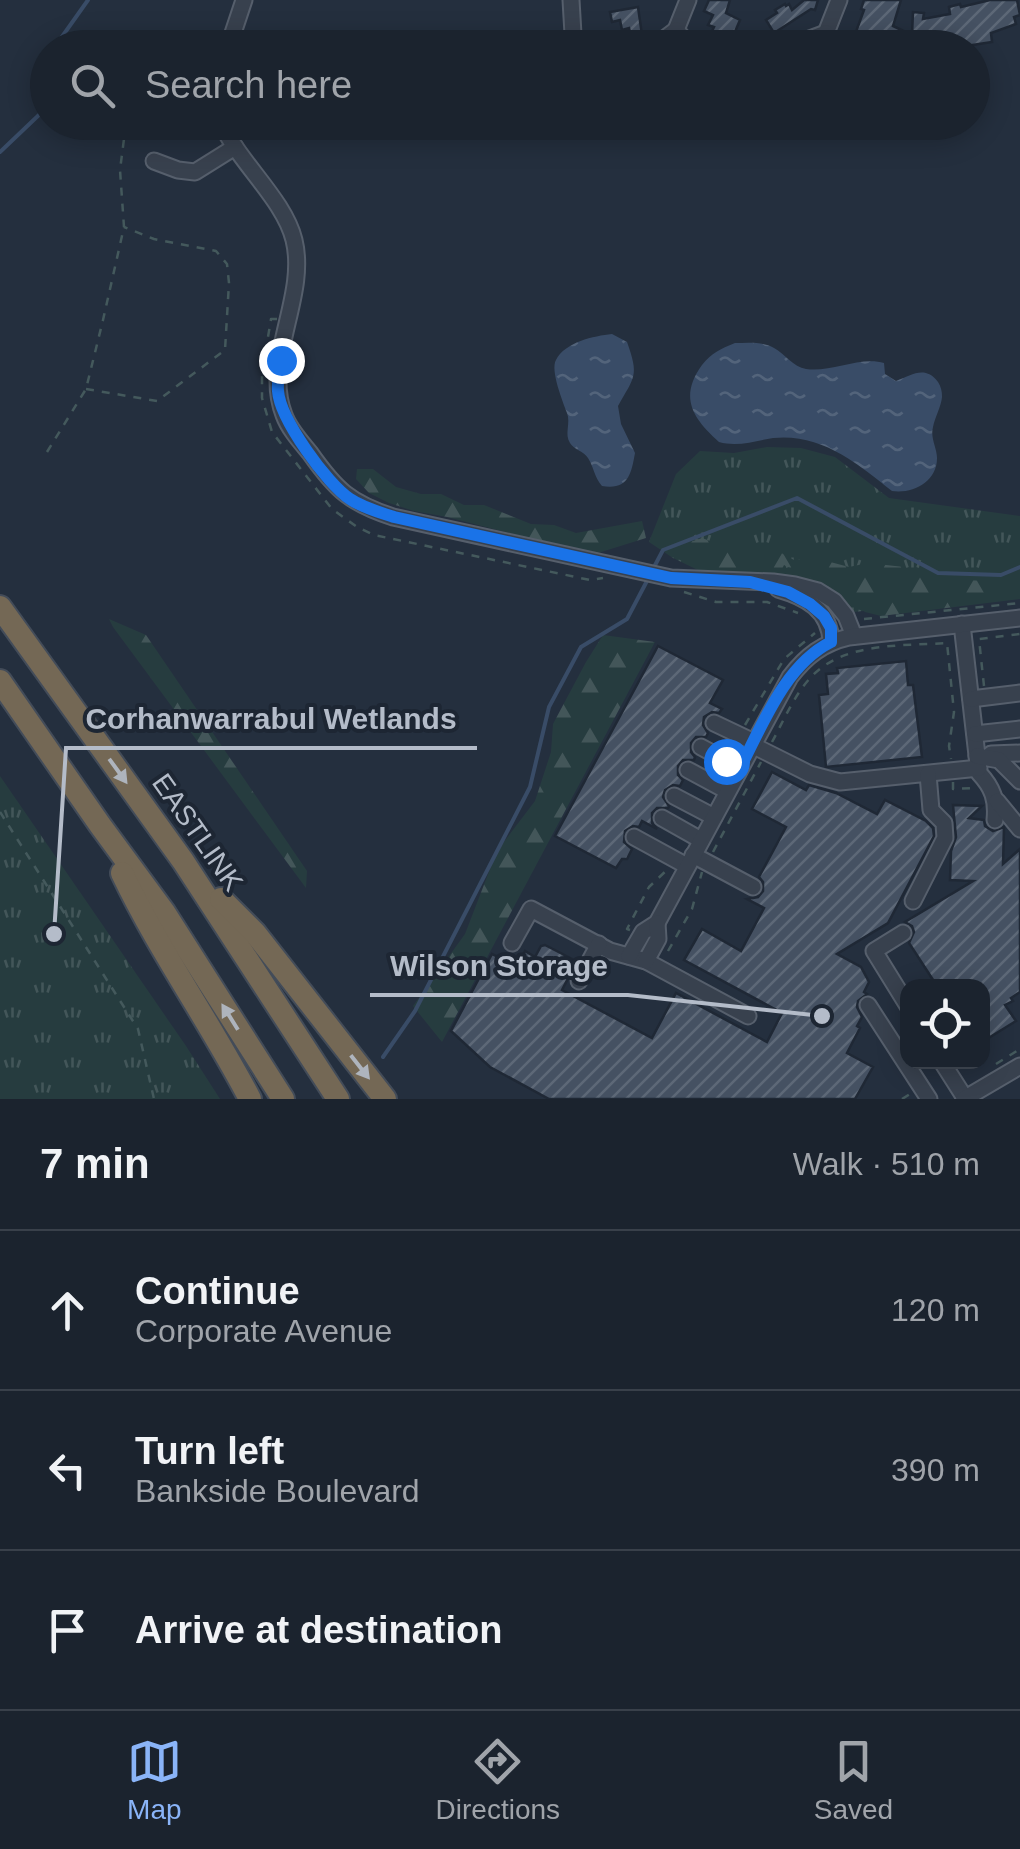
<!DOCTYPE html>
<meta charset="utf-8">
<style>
body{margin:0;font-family:Helvetica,sans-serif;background:#242b36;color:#f1f3f6}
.controls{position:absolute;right:30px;bottom:30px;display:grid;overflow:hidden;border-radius:20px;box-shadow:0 5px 25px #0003}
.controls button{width:90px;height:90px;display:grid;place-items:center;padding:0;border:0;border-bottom:2px solid #39404a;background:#1b232e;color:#f1f3f6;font:50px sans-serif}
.stop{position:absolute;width:30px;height:30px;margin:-22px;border:8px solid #1a73e8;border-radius:50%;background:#fff}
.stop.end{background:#1a73e8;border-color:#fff;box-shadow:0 2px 10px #0008}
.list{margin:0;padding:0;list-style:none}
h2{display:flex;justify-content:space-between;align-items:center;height:130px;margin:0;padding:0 40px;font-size:42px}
h2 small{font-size:32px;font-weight:400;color:#a0a4aa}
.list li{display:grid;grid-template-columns:65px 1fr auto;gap:30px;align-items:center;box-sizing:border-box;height:160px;padding:0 40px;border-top:2px solid #39404a}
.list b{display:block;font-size:38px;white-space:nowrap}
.list p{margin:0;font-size:32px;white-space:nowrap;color:#a0a4aa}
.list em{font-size:32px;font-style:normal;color:#a0a4aa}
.icon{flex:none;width:55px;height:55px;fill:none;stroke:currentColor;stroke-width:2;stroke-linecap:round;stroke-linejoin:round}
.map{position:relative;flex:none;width:1020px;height:1099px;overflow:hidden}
.search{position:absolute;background:#1b232e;box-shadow:0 5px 25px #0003;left:30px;right:30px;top:30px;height:110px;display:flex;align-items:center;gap:25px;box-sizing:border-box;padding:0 35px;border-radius:55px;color:#a0a4aa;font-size:38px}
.sheet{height:610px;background:#1b232e}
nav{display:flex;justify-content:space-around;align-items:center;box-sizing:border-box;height:140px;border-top:2px solid #39404a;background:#1b232e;font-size:28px;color:#a0a4aa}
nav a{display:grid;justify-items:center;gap:5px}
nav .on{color:#8ab4f8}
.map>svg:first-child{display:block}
.grass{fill:url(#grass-tufts)}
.forest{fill:url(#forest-firs)}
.water{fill:url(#water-ripples)}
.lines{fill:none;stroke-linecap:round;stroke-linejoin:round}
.stream{stroke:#394c67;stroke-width:4}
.building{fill:url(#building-hatch);stroke:#1f2835;stroke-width:2.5}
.minor-casing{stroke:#565f6c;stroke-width:19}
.highway-casing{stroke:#434c59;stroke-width:26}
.path{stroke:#44595c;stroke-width:2.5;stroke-dasharray:8 8;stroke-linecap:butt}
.minor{stroke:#38414e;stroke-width:15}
.highway{stroke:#746855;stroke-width:22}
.oneway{fill:#aeb4bd}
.route{stroke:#1a73e8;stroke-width:12}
.labels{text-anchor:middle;stroke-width:8;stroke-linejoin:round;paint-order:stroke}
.street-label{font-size:28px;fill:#b4bcc9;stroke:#1d2633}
.leader{fill:none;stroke:#b4bcc9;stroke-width:4}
.callout-dot{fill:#b4bcc9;stroke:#1d2633;stroke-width:4}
.callout-label{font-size:30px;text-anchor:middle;font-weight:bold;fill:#b4bcc9;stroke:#1d2633;stroke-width:8;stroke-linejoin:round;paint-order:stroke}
</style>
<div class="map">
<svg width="1020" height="1099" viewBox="0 0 1020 1099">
<defs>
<pattern id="grass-tufts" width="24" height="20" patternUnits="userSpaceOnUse" patternTransform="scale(2.5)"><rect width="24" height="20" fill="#263c3f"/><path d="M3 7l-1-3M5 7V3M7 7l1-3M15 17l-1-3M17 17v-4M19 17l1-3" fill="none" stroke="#435659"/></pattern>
<pattern id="forest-firs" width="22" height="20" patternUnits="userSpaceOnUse" patternTransform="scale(2.5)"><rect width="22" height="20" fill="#263c3f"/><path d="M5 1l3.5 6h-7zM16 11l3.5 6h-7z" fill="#435659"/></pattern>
<pattern id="water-ripples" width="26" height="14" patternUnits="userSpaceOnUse" patternTransform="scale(2.5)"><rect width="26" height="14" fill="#394c67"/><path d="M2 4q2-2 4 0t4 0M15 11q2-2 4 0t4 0" fill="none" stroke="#53647b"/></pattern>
<pattern id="building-hatch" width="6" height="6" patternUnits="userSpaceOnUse" patternTransform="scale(2.5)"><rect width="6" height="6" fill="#455162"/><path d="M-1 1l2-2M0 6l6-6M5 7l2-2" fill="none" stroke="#5d6877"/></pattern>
</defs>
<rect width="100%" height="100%" fill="#242f3e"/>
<g class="grass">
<path d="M767,447L801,448L835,457L889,498L1020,516V594L854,612L841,600L700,571L673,558L649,542L676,474L700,451L734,453Z"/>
<path d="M0,776L186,1046L220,1099H0Z"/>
</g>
<g class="forest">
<path d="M357,469H373L396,487L421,494H441L464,505H484L531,524L554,525L576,533L642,521L646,538L598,553L564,547L447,517L414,511L389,503L369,493L356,479Z"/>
<path d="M702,538L726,547L734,543L765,544L794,560L819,559L849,567L868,563L904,567L940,579L987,581L1020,578V599L881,616L865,612L831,588L784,565L779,575L743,571L716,575L696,559L687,543Z"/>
<path d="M109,619L146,635L307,871L306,888L113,627Z"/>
<path d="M603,635L655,642L442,1042L413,1006L465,934L497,851L535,801L551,752L553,724L586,662Z"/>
</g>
<g class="water">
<path d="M612,334L627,342C639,376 635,376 618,406L621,424L635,453C631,475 628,490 602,486C594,477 594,467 588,458C584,451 574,450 570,443C564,434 571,423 567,413C563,402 550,370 556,360C565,342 594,336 612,334Z"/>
<path d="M735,343C747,343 762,341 774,348C785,354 793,367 806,369C830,373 860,356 884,363L885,374L896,381C912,375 925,365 938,382C941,387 942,391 942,397C941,407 935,417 933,427C930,438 937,448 937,458C937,482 913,494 892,491C857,463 821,433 773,438C754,441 738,447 719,442C692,418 679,397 702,365C712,353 720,349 735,343Z"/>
</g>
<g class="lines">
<g class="stream">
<path d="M54,48L88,0"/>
<path d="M0,152L41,113L48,88"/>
<path d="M652,571L663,550L797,498L938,573L1001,575L1020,567"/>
<path d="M383,1057L415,1011L530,787L549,707L581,647L627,619L648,579"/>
</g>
</g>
<g class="building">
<path d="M709,0H730L726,13L740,20L728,48H704L714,27L708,25L713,15L704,11Z"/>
<path d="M804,0H818L815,10L811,9L774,33L766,20L777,13L775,10L785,4L786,6L789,4L792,10Z"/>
<path d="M864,0H901L893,26L912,35L913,12L924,13L923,19L950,14L949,7L960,4L961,7L990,0H1017L1020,15L1014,17L1016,24L991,33L992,42L953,48H850L864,10L861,9Z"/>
<path d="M638,7L642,35L631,37L629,28L622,30L620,20L612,22L610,12Z"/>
<path d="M658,646L723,680L710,703L722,709L719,713L712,712L704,717L703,725L708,733L706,737H696L691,743V752L695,757L694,760H683L678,766V775L683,780L680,786L673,785L665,790L663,797L669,806L668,808H657L652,813V823L657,829L642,821L639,827L633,826L625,831L624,842L632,849L627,859H622L616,868L555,836Z"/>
<path d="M906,661L908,685H913L922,757L826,767L819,695L828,694L826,674L838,673L837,668Z"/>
<path d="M772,772L806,790L809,785L836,793L877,814L885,800L926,821L933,828L934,836L888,923L837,954L861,967L869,982L864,992L867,994L858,1001L857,1007L862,1017L857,1026L860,1028L847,1053L873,1067L855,1099H549L490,1067L451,1031L492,954L517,967L525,951L535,957L541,946L545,945L574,960L575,965L562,990L652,1038L676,993L767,1042L782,1013L684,960L702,929L741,951L764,908L747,899L758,897L763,891V882L759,877L786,827L752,809Z"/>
<path d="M953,805L982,806L969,818L984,820L985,826L993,831L1004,827L1003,864L1020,849V992L1011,998L1013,1001L1005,1005L1016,1021L982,1042V986H937L909,943L914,932L912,926L905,922L973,881L950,880L951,851L956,837Z"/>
</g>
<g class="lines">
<defs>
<g id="minor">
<path d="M571,0L573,34"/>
<path d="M676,30L688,0"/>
<path d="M826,33L839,0"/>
<path d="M799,43L826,33L834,48"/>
<path d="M656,45L676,30L692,48"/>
<path d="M228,48L244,0"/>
<path d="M221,122C238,162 284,199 294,240C308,297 262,359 284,415C289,429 301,442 310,453C336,490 350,503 393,517L671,578L773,582L795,585L818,591L834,601L846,616L854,636"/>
<path d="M154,161L178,170L195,172L235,147"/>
<path d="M778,589C806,597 830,610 831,642"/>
<path d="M962,624L979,773C993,788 997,800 995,820"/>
<path d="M971,699L1020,693"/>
<path d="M714,723L754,742"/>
<path d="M975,734L1020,729"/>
<path d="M752,745L810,774L840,782L979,768"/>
<path d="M701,747L740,768"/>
<path d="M991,754L1020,753"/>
<path d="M977,756L999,760L1020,781"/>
<path d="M688,770L727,791"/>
<path d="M674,796L714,817"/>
<path d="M997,801L1020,829"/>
<path d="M662,818L701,840"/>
<path d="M634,837L687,866"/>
<path d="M693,855L753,887"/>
<path d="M913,901L945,838L944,823L931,810L928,774"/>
<path d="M903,933L874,951L908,1006"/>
<path d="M512,943L531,909L610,951L646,961L748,1016"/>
<path d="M629,956L643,932L657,923L790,677C806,656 823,643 849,637L1020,618"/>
<path d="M646,961L658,939L657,923"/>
<path d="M579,981L599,944"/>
<path d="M868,1005L929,1099"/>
<path d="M942,1062L965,1098"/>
<path d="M964,1099L1020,1066"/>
</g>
<g id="highway">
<path d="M0,607L183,861L338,1099"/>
<path d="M0,681L100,825L164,912L283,1099"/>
<path d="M122,873C159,951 210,1022 250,1099"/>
<path d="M221,899L255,933L385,1099"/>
</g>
</defs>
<use href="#minor" class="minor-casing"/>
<use href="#highway" class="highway-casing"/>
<g class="path">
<path d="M190,48L214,33H219"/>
<path d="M277,319H271L262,373V398L272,432L332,509L357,527L374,535L590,580L603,578"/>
<path d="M86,389L157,401L225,350L229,283L227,264L216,251L154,239L124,227"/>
<path d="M47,452L86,389L103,320L124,227L120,170L125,131L129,122"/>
<path d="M684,592L716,602H767L798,613"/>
<path d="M864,619L1020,603"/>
<path d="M984,686L979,639L1020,634"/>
<path d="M745,725L784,659L815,633"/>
<path d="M772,742C784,720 795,693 813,675C846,642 903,646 947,643L954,712L949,746L951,759"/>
<path d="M953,782V789L973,788"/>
<path d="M0,812L138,1029L154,1099"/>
<path d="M713,852L761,762"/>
<path d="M630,930L627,929L649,887L668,869"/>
<path d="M668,951L692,909L702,872"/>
<path d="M996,1064L1020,1049"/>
<path d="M902,1099L910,1094"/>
</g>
<use href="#minor" class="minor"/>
<use href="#highway" class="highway"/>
</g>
<defs><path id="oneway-solid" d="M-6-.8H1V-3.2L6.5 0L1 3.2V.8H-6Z" transform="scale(2.5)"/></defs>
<g class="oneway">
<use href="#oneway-solid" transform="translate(118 771) rotate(54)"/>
<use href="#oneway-solid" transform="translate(230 1017) rotate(-122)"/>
<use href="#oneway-solid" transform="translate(360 1067) rotate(52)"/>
</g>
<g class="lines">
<path class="route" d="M281,360C280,369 277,381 278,391C280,419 327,484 350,499C363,508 379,512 394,517L671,578L750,582L788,592L810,604L824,616L831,628V642C785,665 763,724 740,768L726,761"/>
</g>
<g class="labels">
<g class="street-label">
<text transform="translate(198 832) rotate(55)" y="10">EASTLINK</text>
</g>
</g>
<path class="leader" d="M54 934L66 748H477M822 1016L628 995H370"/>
<g class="callout-dot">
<circle cx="54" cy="934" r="10"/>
<circle cx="822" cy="1016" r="10"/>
</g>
<g class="callout-label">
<text x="271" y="729">Corhanwarrabul Wetlands</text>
<text x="499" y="976">Wilson Storage</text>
</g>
</svg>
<div class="controls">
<button><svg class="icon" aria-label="locate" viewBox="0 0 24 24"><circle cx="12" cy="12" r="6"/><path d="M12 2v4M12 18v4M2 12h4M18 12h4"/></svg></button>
</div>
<div class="stop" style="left:726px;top:761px"></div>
<div class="stop end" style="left:281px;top:360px"></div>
<div class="search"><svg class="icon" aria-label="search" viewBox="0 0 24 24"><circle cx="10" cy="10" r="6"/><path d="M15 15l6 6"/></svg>Search here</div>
</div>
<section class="sheet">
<h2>7 min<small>Walk · 510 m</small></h2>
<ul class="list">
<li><svg class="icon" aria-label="ahead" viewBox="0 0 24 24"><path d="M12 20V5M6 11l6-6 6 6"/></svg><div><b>Continue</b><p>Corporate Avenue</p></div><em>120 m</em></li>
<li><svg class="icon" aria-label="left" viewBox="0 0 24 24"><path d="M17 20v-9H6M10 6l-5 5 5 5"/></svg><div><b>Turn left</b><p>Bankside Boulevard</p></div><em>390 m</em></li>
<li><svg class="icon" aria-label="arrive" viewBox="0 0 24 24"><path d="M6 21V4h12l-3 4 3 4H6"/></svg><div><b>Arrive at destination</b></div></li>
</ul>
</section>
<nav>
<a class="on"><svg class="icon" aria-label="map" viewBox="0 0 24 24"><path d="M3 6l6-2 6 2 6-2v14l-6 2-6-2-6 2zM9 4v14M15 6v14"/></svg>Map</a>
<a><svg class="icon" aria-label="directions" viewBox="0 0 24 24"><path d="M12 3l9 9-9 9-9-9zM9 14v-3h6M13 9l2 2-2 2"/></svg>Directions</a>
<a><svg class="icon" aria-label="saved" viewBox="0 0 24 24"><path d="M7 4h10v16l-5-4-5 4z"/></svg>Saved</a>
</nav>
